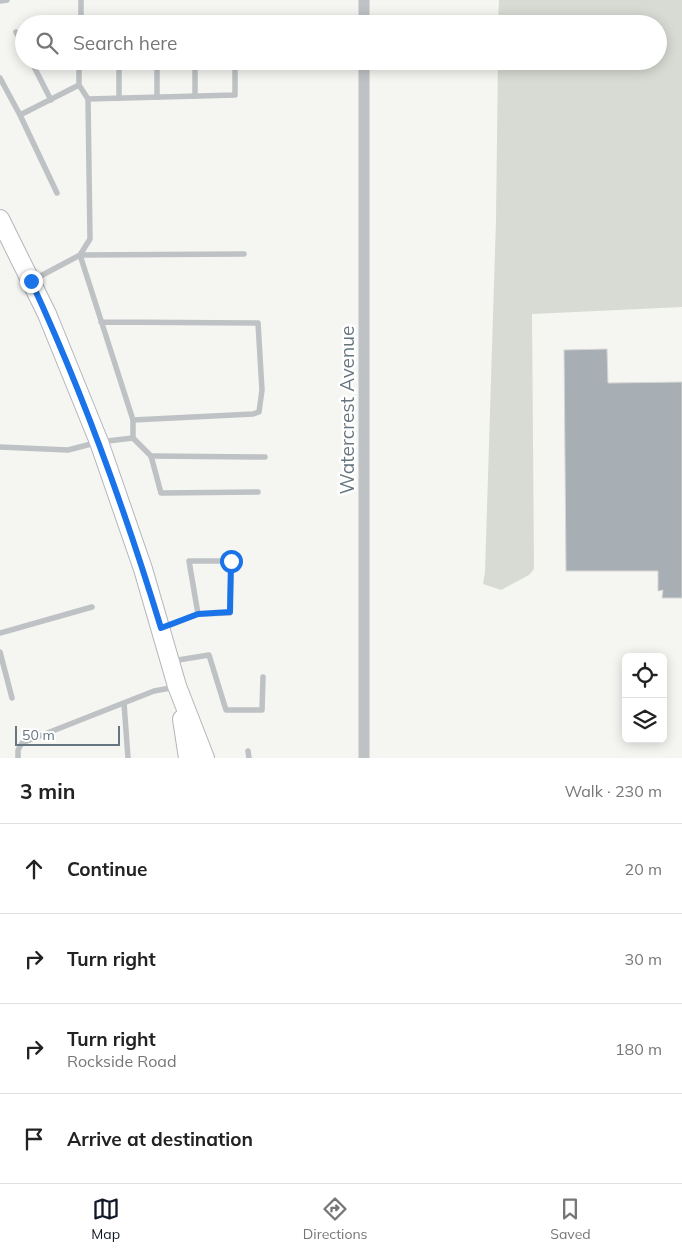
<!DOCTYPE html>
<meta charset="utf-8">
<style>
body{margin:0;font-family:Mulish,sans-serif;background:#f6f6f6;color:#222}
.controls{position:absolute;right:15px;bottom:15px;display:grid;overflow:hidden;border-radius:8px;box-shadow:0 2px 12px #0003}
.controls button{width:45px;height:45px;display:grid;place-items:center;padding:0;border:0;border-bottom:1px solid #e0e0e0;background:#fff;color:#222;font:25px sans-serif}
.scale{position:absolute;left:15px;bottom:12px;width:105px;box-sizing:border-box;padding-left:5px;border:2px solid #667680;border-top:0;font-size:14px;line-height:18px;white-space:nowrap;color:#667680;-webkit-text-stroke:4px #fff;paint-order:stroke}
.stop{position:absolute;width:15px;height:15px;margin:-11px;border:4px solid #1a73e8;border-radius:50%;background:#fff}
.stop.end{background:#1a73e8;border-color:#fff;box-shadow:0 1px 5px #0008}
.list{margin:0;padding:0;list-style:none}
h2{display:flex;justify-content:space-between;align-items:center;height:65px;margin:0;padding:0 20px;font-size:21px}
h2 small{font-size:16px;font-weight:400;color:#767676}
.list li{display:grid;grid-template-columns:32px 1fr auto;gap:15px;align-items:center;box-sizing:border-box;height:90px;padding:0 20px;border-top:1px solid #e0e0e0}
.list b{display:block;font-size:19px;white-space:nowrap}
.list p{margin:0;font-size:16px;white-space:nowrap;color:#767676}
.list em{font-size:16px;font-style:normal;color:#767676}
.icon{flex:none;width:28px;height:28px;fill:none;stroke:currentColor;stroke-width:2;stroke-linecap:round;stroke-linejoin:round}
.map{position:relative;flex:none;width:682px;height:758px;overflow:hidden}
.search{position:absolute;background:#fff;box-shadow:0 2px 12px #0003;left:15px;right:15px;top:15px;height:55px;display:flex;align-items:center;gap:12px;box-sizing:border-box;padding:0 18px;border-radius:28px;color:#767676;font-size:19px}
.sheet{height:425px;background:#fff}
nav{display:flex;justify-content:space-around;align-items:center;box-sizing:border-box;height:70px;border-top:1px solid #e0e0e0;background:#fff;font-size:14px;color:#767676}
nav a{display:grid;justify-items:center;gap:2px}
nav .on{color:#111827}
.map>svg:first-child{display:block}
.green{fill:#d7dbd3}
.building{fill:#a8afb4;stroke:#d6d6d4}
.lines{fill:none;stroke-linecap:round;stroke-linejoin:round}
.primary-casing{stroke:#b2b6b9;stroke-width:20}
.service{stroke:#bec2c5;stroke-width:5.5}
.minor{stroke:#bec2c5;stroke-width:11}
.primary{stroke:#fff;stroke-width:18}
.route{stroke:#1a73e8;stroke-width:6}
.labels{text-anchor:middle;stroke-width:5;stroke-linejoin:round;paint-order:stroke}
.street-label{font-size:19px;fill:#667680;stroke:#fff}
</style>
<div class="map">
<svg width="682" height="758" viewBox="0 0 682 758">
<rect width="100%" height="100%" fill="#f5f5f2"/>
<path class="green" d="M499,0H682V307L532,314L534,569L529,575L501,590L483,584L485,572L496,220L498,61H658V24H498Z"/>
<path class="building" d="M607,349L608,383L682,382V598H662L663,590L658,591V571H566L564,350Z"/>
<g class="lines">
<defs>
<g id="primary">
<path d="M0,219L47,314L99,442L143,569L177,686L205,758"/>
<path d="M182,719L188,758"/>
</g>
</defs>
<use href="#primary" class="primary-casing"/>
<g class="service">
<path d="M0,1L7,0"/>
<path d="M81,24V0"/>
<path d="M127,24L225,22L230,24"/>
<path d="M16,32L24,48"/>
<path d="M31,61L51,100"/>
<path d="M157,61V97"/>
<path d="M195,61V96"/>
<path d="M0,78L20,115"/>
<path d="M119,98V61"/>
<path d="M88,99L235,95V61"/>
<path d="M57,193L20,115L79,85"/>
<path d="M33,280L80,255L90,239L88,99L79,85V61"/>
<path d="M101,322L258,323L262,390L259,412L253,414L133,420L80,255L244,254"/>
<path d="M133,438V420"/>
<path d="M0,447L68,450L99,442L133,438L151,456L161,493L258,492"/>
<path d="M151,456L265,457"/>
<path d="M163,628L198,614L230,613L231,561H189L198,614"/>
<path d="M0,633L92,607"/>
<path d="M0,652L12,698"/>
<path d="M172,661L209,655L226,710H262L263,677"/>
<path d="M124,703L128,758"/>
<path d="M248,751L249,758"/>
<path d="M18,758V750L22,743L154,691L176,687"/>
</g>
<g class="minor">
<path d="M364,0V24"/>
<path d="M364,61V758"/>
</g>
<use href="#primary" class="primary"/>
</g>
<g class="lines">
<path class="route" d="M31,281C83,393 125,510 161,628L198,614L230,612L231,561"/>
</g>
<g class="labels">
<g class="street-label">
<text transform="translate(347 410) rotate(-90)" y="7">Watercrest Avenue</text>
</g>
</g>
</svg>
<div class="controls">
<button><svg class="icon" aria-label="locate" viewBox="0 0 24 24"><circle cx="12" cy="12" r="6"/><path d="M12 2v4M12 18v4M2 12h4M18 12h4"/></svg></button>
<button><svg class="icon" aria-label="layers" viewBox="0 0 24 24"><path d="M12 4l9 5-9 5-9-5zM3 14l9 5 9-5"/></svg></button>
</div>
<div class="scale">50 m</div>
<div class="stop" style="left:231px;top:561px"></div>
<div class="stop end" style="left:31px;top:281px"></div>
<div class="search"><svg class="icon" aria-label="search" viewBox="0 0 24 24"><circle cx="10" cy="10" r="6"/><path d="M15 15l6 6"/></svg>Search here</div>
</div>
<section class="sheet">
<h2>3 min<small>Walk · 230 m</small></h2>
<ul class="list">
<li><svg class="icon" aria-label="ahead" viewBox="0 0 24 24"><path d="M12 20V5M6 11l6-6 6 6"/></svg><div><b>Continue</b></div><em>20 m</em></li>
<li><svg class="icon" aria-label="right" viewBox="0 0 24 24"><path d="M7 20v-9h11M14 6l5 5-5 5"/></svg><div><b>Turn right</b></div><em>30 m</em></li>
<li><svg class="icon" aria-label="right" viewBox="0 0 24 24"><path d="M7 20v-9h11M14 6l5 5-5 5"/></svg><div><b>Turn right</b><p>Rockside Road</p></div><em>180 m</em></li>
<li><svg class="icon" aria-label="arrive" viewBox="0 0 24 24"><path d="M6 21V4h12l-3 4 3 4H6"/></svg><div><b>Arrive at destination</b></div></li>
</ul>
</section>
<nav>
<a class="on"><svg class="icon" aria-label="map" viewBox="0 0 24 24"><path d="M3 6l6-2 6 2 6-2v14l-6 2-6-2-6 2zM9 4v14M15 6v14"/></svg>Map</a>
<a><svg class="icon" aria-label="directions" viewBox="0 0 24 24"><path d="M12 3l9 9-9 9-9-9zM9 14v-3h6M13 9l2 2-2 2"/></svg>Directions</a>
<a><svg class="icon" aria-label="saved" viewBox="0 0 24 24"><path d="M7 4h10v16l-5-4-5 4z"/></svg>Saved</a>
</nav>
